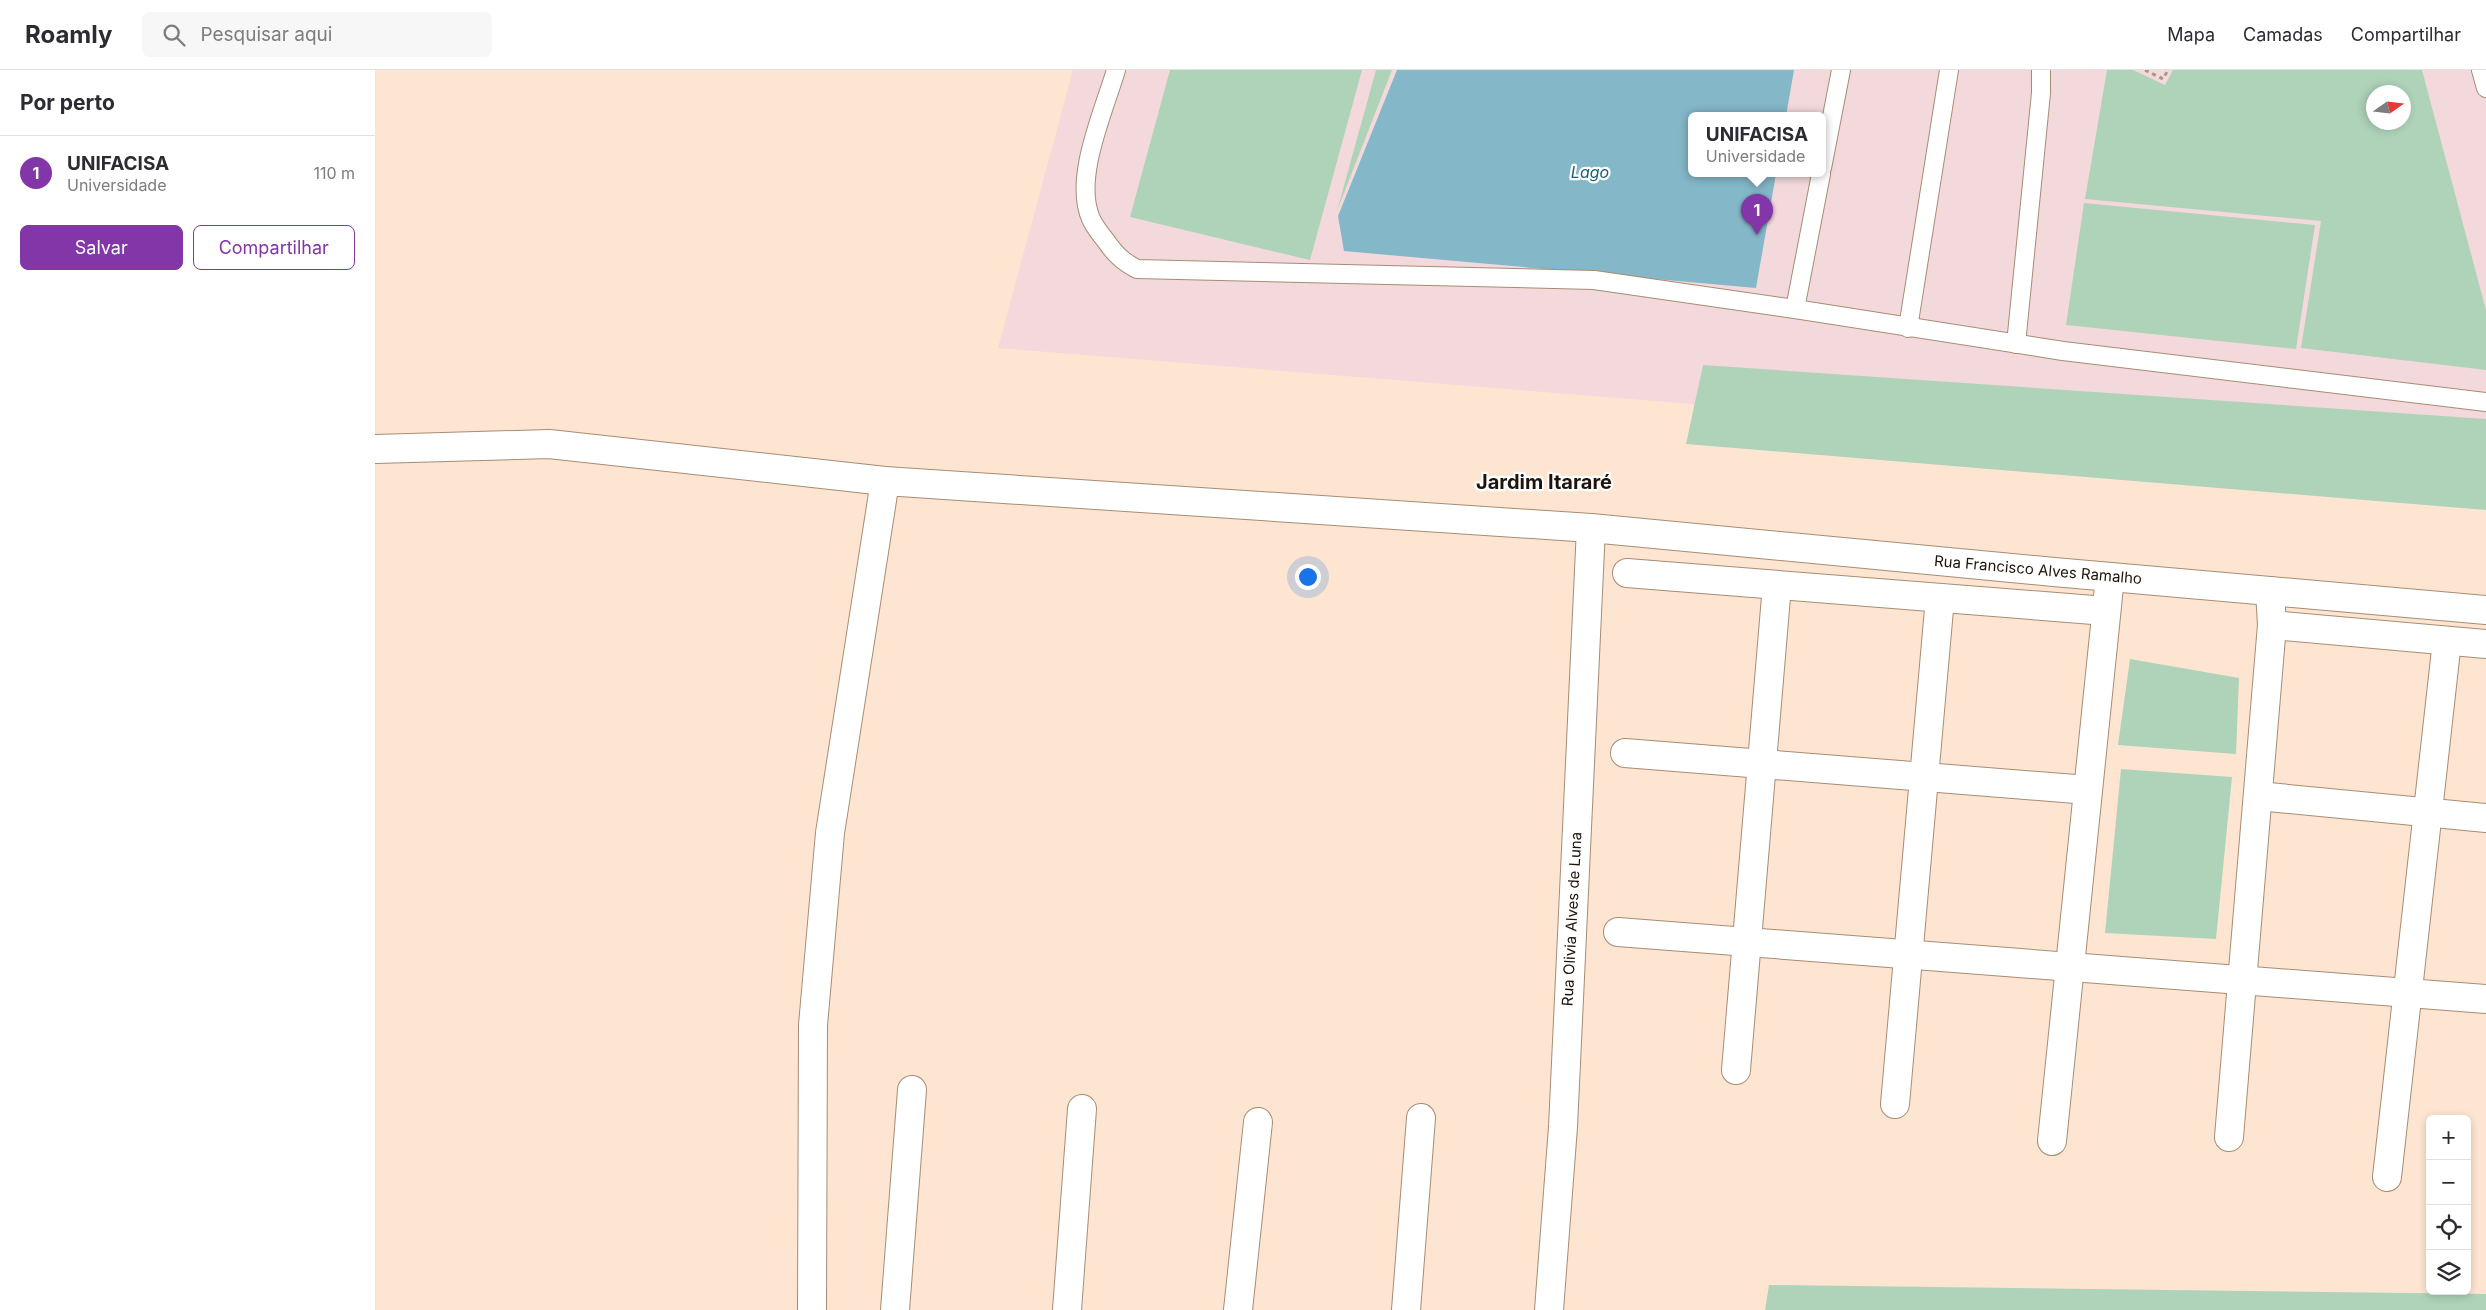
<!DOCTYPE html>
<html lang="pt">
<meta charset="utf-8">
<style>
body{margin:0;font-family:Inter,sans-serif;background:#f7f7f7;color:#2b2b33}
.controls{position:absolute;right:15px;bottom:15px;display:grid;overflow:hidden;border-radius:8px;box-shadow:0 2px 8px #0003}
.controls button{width:45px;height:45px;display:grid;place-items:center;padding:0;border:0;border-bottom:1px solid #e1e1e2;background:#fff;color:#2b2b33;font:25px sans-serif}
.compass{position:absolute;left:1991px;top:15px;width:45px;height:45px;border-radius:50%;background:#fff;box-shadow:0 2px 8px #0003;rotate:76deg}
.you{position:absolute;left:932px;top:506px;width:18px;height:18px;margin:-12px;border:4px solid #fff;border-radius:50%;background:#1a73e8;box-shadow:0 0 0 8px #1a73e833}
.badge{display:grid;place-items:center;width:32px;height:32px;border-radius:50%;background:#8336a7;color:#fff;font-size:16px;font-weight:700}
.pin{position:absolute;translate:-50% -41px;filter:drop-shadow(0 1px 2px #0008)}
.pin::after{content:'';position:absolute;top:26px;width:18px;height:15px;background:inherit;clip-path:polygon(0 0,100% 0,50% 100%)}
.popup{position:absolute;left:1313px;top:42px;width:138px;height:65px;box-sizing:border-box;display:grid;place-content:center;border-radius:8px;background:#fff;filter:drop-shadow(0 1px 4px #0005);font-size:16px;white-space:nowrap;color:#7c7c81}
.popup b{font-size:19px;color:#2b2b33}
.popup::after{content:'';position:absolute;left:50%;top:100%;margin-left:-10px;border:10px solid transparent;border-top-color:#fff}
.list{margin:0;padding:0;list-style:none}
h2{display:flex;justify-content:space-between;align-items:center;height:65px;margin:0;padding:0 20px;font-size:21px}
h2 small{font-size:16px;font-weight:400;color:#7c7c81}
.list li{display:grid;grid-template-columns:32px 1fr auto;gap:15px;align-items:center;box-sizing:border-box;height:75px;padding:0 20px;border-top:1px solid #e1e1e2}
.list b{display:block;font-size:19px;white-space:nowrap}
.list p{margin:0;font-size:16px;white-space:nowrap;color:#7c7c81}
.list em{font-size:16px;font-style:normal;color:#7c7c81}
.actions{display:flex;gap:10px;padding:15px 20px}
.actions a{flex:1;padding:11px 0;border:1px solid #8336a7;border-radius:8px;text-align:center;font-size:18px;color:#8336a7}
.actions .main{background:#8336a7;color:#fff}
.icon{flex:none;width:28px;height:28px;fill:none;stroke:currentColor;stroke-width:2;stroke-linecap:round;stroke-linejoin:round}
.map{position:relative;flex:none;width:2111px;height:1240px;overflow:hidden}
header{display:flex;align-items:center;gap:30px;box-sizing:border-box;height:70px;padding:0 25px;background:#fff;border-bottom:1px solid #e1e1e2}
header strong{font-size:24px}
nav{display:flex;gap:28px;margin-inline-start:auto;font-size:18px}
.search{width:350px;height:45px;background:#f7f7f7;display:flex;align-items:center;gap:12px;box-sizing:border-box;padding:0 18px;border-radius:8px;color:#7c7c81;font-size:19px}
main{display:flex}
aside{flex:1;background:#fff}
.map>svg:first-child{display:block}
.education{fill:#f3d9db;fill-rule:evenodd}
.green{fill:#aed3b9;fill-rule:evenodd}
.water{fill:#84b7c8}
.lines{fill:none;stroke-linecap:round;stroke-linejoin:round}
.service-casing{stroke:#a78c74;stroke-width:20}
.minor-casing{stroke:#a78c74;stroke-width:30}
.tertiary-casing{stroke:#a78c74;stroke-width:30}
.path{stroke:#a99686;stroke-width:3;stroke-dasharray:4 4;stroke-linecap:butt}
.service{stroke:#fff;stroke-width:18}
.minor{stroke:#fff;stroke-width:28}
.tertiary{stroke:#fff;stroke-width:28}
.labels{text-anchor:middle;stroke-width:4.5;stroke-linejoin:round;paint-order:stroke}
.street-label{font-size:15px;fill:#1e140b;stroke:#fff}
.water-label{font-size:16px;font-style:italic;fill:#1c5f71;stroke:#fff}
.district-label{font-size:20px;font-weight:bold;fill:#1e140b;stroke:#fff}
</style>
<header>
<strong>Roamly</strong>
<div class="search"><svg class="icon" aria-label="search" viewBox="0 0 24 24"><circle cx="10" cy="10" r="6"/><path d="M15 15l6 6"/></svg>Pesquisar aqui</div>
<nav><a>Mapa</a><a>Camadas</a><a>Compartilhar</a></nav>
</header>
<main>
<aside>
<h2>Por perto<small></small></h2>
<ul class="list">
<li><span class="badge">1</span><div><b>UNIFACISA</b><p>Universidade</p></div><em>110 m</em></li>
</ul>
<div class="actions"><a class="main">Salvar</a><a>Compartilhar</a></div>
</aside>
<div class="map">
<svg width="2111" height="1240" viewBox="0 0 2111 1240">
<rect width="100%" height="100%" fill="#fde5d1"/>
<path class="education" d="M698,0H2111V398L623,278ZM1998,22H2028V52H1998ZM1317,46H1447V104H1317Z"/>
<g class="green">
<path d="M795,0H987L935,190L755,147Z"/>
<path d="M1001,0H1017L962,141Z"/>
<path d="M1732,0H1758L1790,15L1798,0H2047L2111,240V300L1926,278L1946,151L1710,129ZM1998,22H2028V52H1998Z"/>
<path d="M1709,133L1940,155L1921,279L1691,255Z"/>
<path d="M1328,295L2111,349V440L1311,374Z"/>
<path d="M1755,589L1864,608L1861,684L1743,675Z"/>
<path d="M1746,699L1857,707L1841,869L1730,863Z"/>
<path d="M1394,1215L2111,1224V1240H1390Z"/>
</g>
<path class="water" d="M1022,0H1419L1411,46H1317V104H1401L1381,218L969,181L963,146Z"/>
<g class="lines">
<defs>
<g id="service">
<path d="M741,0C729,41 698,108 716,149C720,157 726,165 731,171C740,184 748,192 762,199L1219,210L1420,239L1688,281L2111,332"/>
<path d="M2106,0L2111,18"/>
<path d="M1447,98L1466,0"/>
<path d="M1420,239L1446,104"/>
<path d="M1533,258L1574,0"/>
<path d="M1641,274L1666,23V0"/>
</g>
<g id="minor">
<path d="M1252,503L1731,541"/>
<path d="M1897,555L2111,574"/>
<path d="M1250,683L1713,720"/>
<path d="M1883,726L2111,748"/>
<path d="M1243,862L2111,929"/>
<path d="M1361,1000L1402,515"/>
<path d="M1520,1034L1565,528"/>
<path d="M1854,1067L1897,555L1895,521"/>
<path d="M1677,1071L1735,507"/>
<path d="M2012,1107L2072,571"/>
<path d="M437,1240L438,955L455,763L510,411"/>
<path d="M520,1240L537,1020"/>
<path d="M692,1240L707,1039"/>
<path d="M863,1240L883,1052"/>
<path d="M1031,1240L1046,1048"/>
<path d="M1174,1240L1188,1057L1216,458L1679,502L2111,540"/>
</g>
<path id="tertiary" d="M0,379L174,374L510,411L1216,458"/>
</defs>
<use href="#service" class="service-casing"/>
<use href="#minor" class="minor-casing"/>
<use href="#tertiary" class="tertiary-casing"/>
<path class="path" d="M1770,0L1788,9L1793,0"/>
<use href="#service" class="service"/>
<use href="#minor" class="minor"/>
<use href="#tertiary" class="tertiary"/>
</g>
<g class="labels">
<g class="street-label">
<text transform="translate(1663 500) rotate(5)" y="5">Rua Francisco Alves Ramalho</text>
<text transform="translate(1197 849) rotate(-87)" y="5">Rua Olivia Alves de Luna</text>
</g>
<g class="water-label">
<text x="1215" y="108">Lago</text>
</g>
<g class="district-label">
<text x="1169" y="419">Jardim Itararé</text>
</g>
</g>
</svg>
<div class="controls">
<button>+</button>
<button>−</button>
<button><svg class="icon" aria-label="locate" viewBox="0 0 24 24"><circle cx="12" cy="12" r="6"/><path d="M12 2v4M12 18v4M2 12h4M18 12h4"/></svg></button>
<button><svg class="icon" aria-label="layers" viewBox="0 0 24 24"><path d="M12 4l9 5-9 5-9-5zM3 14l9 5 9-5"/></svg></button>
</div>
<svg class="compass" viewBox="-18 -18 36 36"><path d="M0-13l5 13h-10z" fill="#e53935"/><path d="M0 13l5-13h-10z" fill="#7c7c81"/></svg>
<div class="you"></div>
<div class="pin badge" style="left:1382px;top:165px">1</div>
<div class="popup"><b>UNIFACISA</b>Universidade</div>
</div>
</main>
